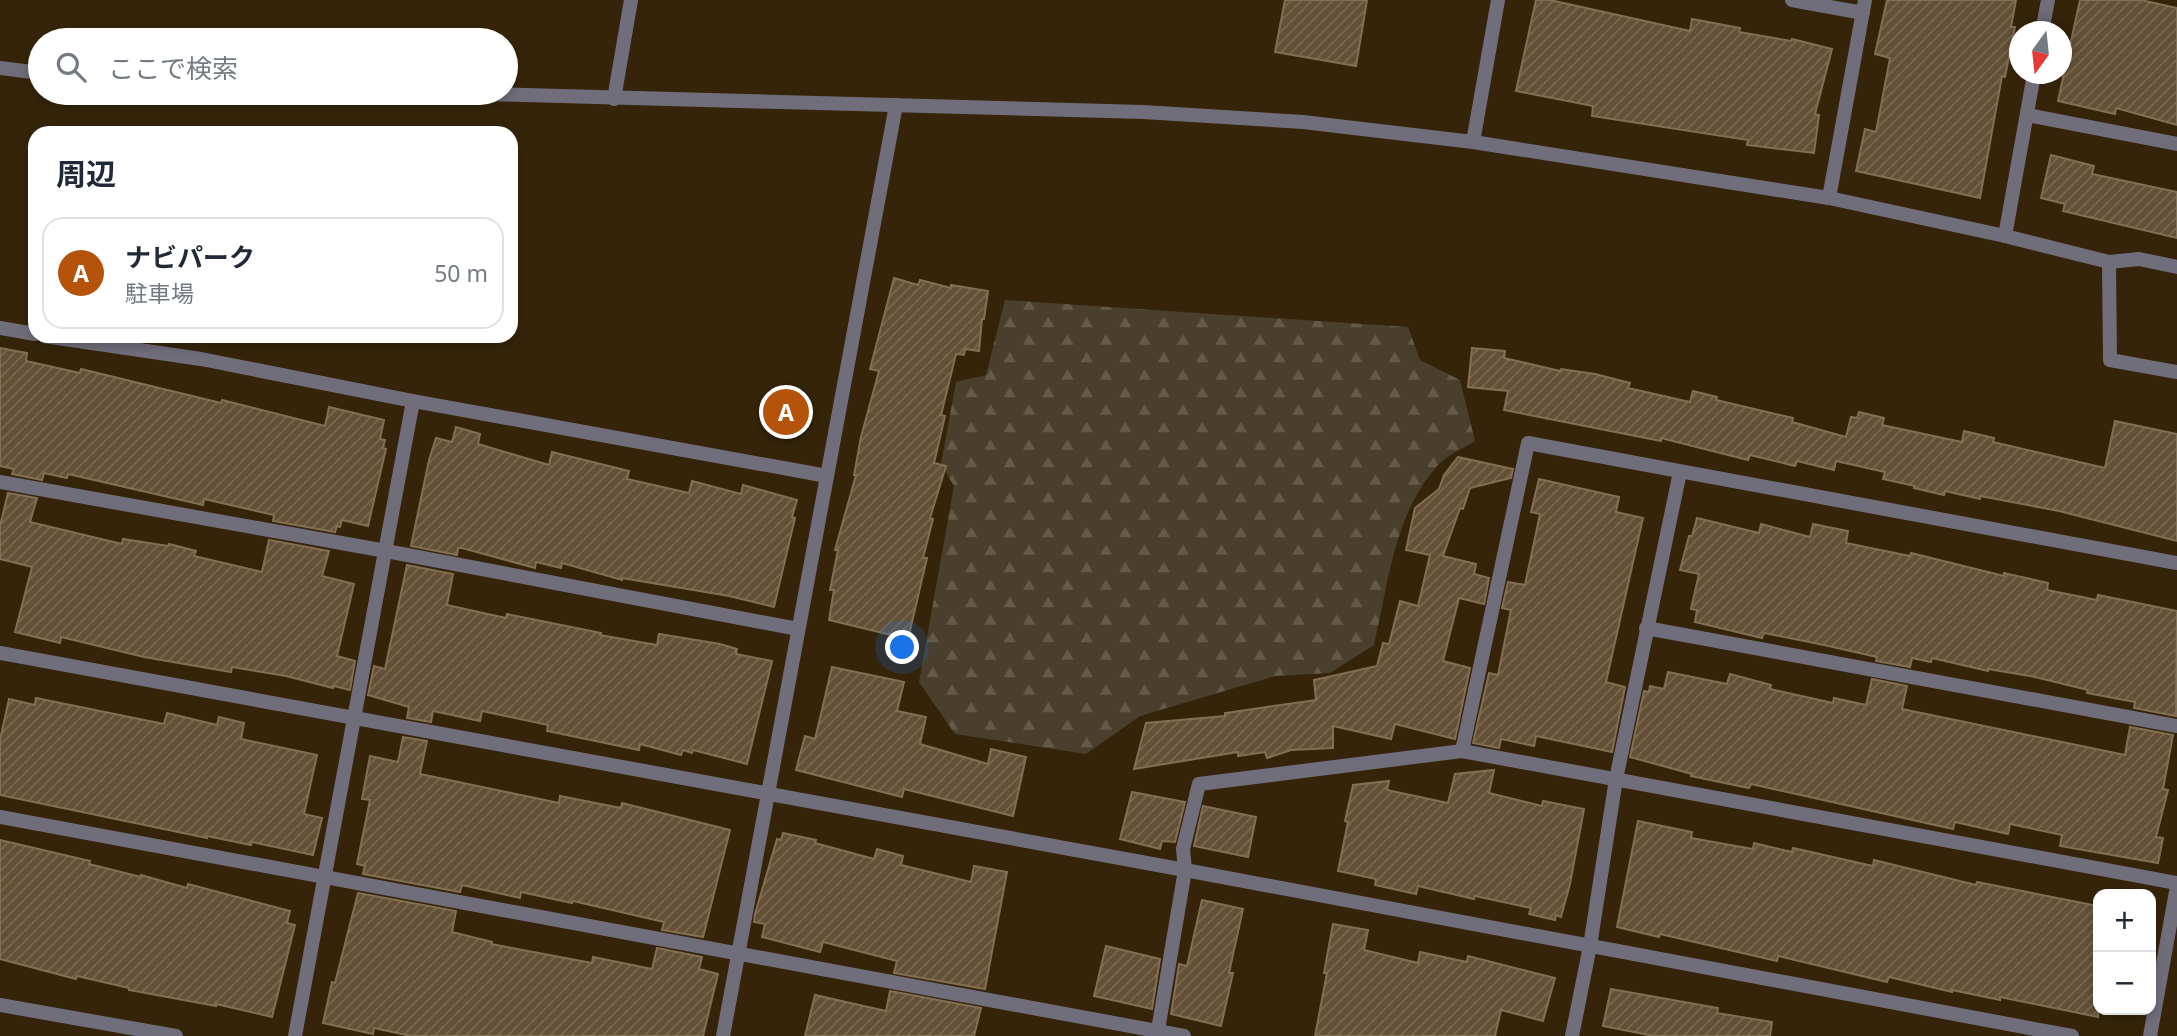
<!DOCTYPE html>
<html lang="ja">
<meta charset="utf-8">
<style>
body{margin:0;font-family:"Noto Sans","Noto Sans JP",sans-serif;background:#f2f2f3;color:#1f2937}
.controls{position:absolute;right:21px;bottom:21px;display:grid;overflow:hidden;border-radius:14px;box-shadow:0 4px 10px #0003}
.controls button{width:63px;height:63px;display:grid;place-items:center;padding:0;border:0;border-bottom:2px solid #e0e1e3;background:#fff;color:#1f2937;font:35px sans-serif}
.compass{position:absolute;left:2009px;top:21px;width:63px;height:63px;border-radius:50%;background:#fff;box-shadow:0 4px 10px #0003;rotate:195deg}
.you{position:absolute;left:903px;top:648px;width:24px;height:24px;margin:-18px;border:5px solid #fff;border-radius:50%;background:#1a73e8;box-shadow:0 0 0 10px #1a73e833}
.badge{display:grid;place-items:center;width:46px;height:46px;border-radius:50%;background:#b45309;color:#fff;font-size:23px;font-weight:700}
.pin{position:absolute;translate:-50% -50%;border:4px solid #fff;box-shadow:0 2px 7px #0006}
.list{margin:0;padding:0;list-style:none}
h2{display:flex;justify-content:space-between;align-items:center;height:91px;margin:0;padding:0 28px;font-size:30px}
h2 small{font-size:23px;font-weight:400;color:#747a83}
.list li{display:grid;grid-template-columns:46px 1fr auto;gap:21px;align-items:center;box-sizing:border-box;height:112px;margin:0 14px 14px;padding:0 14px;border:2px solid #e0e1e3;border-radius:21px}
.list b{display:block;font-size:26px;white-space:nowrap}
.list p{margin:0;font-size:23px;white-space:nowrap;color:#747a83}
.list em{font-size:23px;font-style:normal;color:#747a83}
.icon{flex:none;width:38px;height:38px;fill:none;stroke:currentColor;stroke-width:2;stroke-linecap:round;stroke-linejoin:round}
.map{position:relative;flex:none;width:2177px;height:1036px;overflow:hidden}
.search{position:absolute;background:#fff;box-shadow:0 4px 10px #0003;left:28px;top:28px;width:490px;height:77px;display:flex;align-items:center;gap:18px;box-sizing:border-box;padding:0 24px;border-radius:38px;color:#747a83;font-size:26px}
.panel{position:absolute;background:#fff;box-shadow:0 4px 10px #0003;left:28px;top:126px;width:490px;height:217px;border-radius:21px}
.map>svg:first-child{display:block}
.forest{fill:url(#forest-firs)}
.building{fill:url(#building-hatch);stroke:#836f53;stroke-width:2}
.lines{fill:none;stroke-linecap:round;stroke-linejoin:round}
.minor{stroke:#716e7c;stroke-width:14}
.tertiary{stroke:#716e7c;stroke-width:14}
</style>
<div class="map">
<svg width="2177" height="1036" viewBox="0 0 2177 1036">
<defs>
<pattern id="forest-firs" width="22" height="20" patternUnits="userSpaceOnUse" patternTransform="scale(1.75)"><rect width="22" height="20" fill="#4a3e2c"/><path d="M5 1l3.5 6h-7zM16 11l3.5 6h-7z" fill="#655a4a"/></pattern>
<pattern id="building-hatch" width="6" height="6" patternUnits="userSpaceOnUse" patternTransform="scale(1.75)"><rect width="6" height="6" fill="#635036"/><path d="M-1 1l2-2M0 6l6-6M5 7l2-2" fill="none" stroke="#7a6952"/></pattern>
</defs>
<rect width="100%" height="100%" fill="#352409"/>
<path class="forest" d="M1005,300L1408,327L1420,360L1460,380L1475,441C1464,448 1448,455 1439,464C1394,512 1388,585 1374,645L1330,673L1275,676L1140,716L1086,754L955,734L919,682L954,486L941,464L956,382L986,375Z"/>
<g class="building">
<path d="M1285,0H1367L1356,66L1275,52Z"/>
<path d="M1536,0H1550L1690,31L1692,19L1740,28L1739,32L1791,41L1792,39L1832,49L1815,114L1819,115L1814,153L1747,145L1748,140L1592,116L1593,106L1516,91Z"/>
<path d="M1887,0H2016L2011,27H2015L2005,77L2002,76L1980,198L1856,171L1865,129L1876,132L1890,58L1875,54Z"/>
<path d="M2080,0H2141L2177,8V125L2116,108L2115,114L2058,101Z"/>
<path d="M2051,155L2094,166L2092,174L2177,192V238L2063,211L2065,204L2041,198Z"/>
<path d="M894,278L918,285L920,280L951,288V285L988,291L984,319H982L979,351L965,349L964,355L956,354L941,415L945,416L934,463L946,466L930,518L933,519L923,558H927L908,639L829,620L834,590H830L838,550H835L856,475H854L861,437L879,371L870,369Z"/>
<path d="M0,348L27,353L26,361L80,373L81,369L221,403L222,400L325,426L329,407L384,420L380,439L385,440L383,448L386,449L368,526L342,520L340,527L337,526L335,532L273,521L274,515L204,499L203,505L68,474L67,478L44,473L42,480L12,474L14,469L0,466Z"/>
<path d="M1472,348L1505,351L1504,358L1560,371L1561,369L1595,374L1630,383L1628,388L1690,402L1693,391L1717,397L1716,400L1793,418L1792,422L1846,437L1851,417L1857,418L1859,412L1884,418L1882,425L1962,442L1964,431L1994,438L1993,442L2105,468L2115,421L2177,434V541L2059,511L1980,496V499L1945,491L1944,495L1914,488L1915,486L1883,479L1885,472L1836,461L1834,470L1797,461L1795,466L1750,455L1748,460L1661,438V441L1504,410L1508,391L1468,387Z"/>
<path d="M456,427L480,434L478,444L549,465L552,452L629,471L627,479L689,493L692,481L741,494L743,485L797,500L792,517L795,518L774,607L729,596L622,578V580L562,563L561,568L536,562L535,568L462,548H458L457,555L411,546L429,460L436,438L452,442Z"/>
<path d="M1458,457L1513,469L1511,478L1470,488L1463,509L1460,508L1443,556L1476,564L1474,574L1489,578L1484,604L1459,598L1443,661L1470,668L1455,739L1395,724L1391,739L1333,726V748L1291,750L1267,758L1265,752L1238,756V752L1134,769L1146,723L1225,716V713L1316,700L1314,680L1377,666L1383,643L1389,644L1400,601L1418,606L1430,555L1406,550L1415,508L1439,489L1444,475Z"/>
<path d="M1539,479L1619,497L1616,512L1643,518L1606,682L1625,687L1612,752L1536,736L1534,746L1501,739L1499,748L1473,743L1489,673L1498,675L1511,610L1502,608L1508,582L1525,585L1540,514L1531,512Z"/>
<path d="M8,493L37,498L30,522L122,544L123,539L168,546L169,544L196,551L194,556L262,572L269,540L329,551L322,576L354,584L337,656L355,661L350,690L334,686L333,688L286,676L232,667L231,672L144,657L61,637L60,643L15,632L32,567L0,559V526Z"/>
<path d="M1697,518L1759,533L1761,524L1810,537L1813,524L1848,531L1846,543L1910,556L1911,553L2004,576V573L2048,583L2047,590L2097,600L2098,595L2177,611L2176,716L2134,708L2135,702L2087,693L2088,690L2035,677L1988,669V671L1932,658L1931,662L1912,658L1910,667L1876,661L1877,657L1824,645L1764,633L1762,638L1695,622L1697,610L1691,609L1699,574L1680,570L1689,536H1692Z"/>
<path d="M407,565L453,574L447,605L506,618L507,614L601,633L600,635L657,645L659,634L720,644L737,649L736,654L772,661L747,764L693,750L692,753L683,750L681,755L640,744L639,750L547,731L548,725L482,711L480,721L433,711L431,722L407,718L409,707L368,695L374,666L385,669Z"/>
<path d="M832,667L904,682L897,711L926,717L920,744L988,764L991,749L1026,757L1013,816L904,789L902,797L796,770L805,736L815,739Z"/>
<path d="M1668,672L1727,684L1730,674L1771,685L1770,689L1833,703L1834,698L1866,705L1872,679L1907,686L1902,709L2125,755L2130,727L2173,735L2163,789L2168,790L2156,837L2163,838L2158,863L2060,846L2062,835L2010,824L2008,834L1955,822L1953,829L1751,784L1749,788L1691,776L1692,774L1630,757L1644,691L1649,692L1650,686L1664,689Z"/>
<path d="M36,698L164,724L167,713L217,725L219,717L244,723L241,739L317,755L304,814L322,818L313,855L252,842L251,845L207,836V838L0,795V740L9,699L35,705Z"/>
<path d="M403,737L427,741L420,774L559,803L560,796L621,808L622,803L730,830L703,937L662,930L664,922L573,901L572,903L521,892L520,898L462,885L460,892L363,874L365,866L357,864L370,800L362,799L370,756L398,762Z"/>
<path d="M1494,770L1489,793L1542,806L1543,801L1584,809L1570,884L1561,917L1556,915L1555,920L1529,914L1531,908L1475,896L1474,899L1418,886L1416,894L1375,885L1376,879L1338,871L1348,822L1345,821L1353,785L1389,781L1387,790L1448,803L1455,774Z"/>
<path d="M1132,792L1185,802L1175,842L1162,841L1160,849L1120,839Z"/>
<path d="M1203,806L1256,817L1248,857L1194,846Z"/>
<path d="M1638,821L1692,832L1691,838L1753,849L1754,843L1792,852L1793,848L1873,866L1874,860L1976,885L1977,882L2098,906V1017L2000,997V1000L1952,990V992L1889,977L1887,982L1778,956L1777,961L1660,934L1659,937L1617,927Z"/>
<path d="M783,833L816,840L815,843L874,859L877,849L903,856L901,865L971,882L974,866L1007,872L985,989L894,973L897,961L823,942L820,952L762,937L765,924L754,922L755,914L777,839L781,840Z"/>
<path d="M0,840L90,861L89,864L141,877V875L187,888L188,884L290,911L287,923L295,925L272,1017L216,1004V1006L129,990V988L77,976L76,979L0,959Z"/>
<path d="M358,893L456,911L452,932L492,942L491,944L592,963L593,957L652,969L657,948L702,957L699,969L718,974L703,1036H411L374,1028L373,1034L323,1023L332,982L335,983Z"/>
<path d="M1202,900L1243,909L1229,973H1233L1221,1026L1171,1014L1179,964L1187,966Z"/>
<path d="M1333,924L1368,930L1364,950L1418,963L1420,952L1467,962L1468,956L1555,978L1543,1021L1501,1010L1495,1036H1315L1327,973H1324Z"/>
<path d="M1106,946L1160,959L1152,1009L1094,996Z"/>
<path d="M1611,989L1718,1008L1717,1013L1772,1022L1770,1036H1654L1603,1026Z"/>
<path d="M890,991L981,1008L974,1036H805L815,995L886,1011Z"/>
</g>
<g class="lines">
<g class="minor">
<path d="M1792,0L1863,13"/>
<path d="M2042,32L2048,0"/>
<path d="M0,68L40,73"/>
<path d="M449,93L1143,112L1303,122L1473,142L1829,198L2005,236L2109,262L2139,259L2177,267"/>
<path d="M614,99L631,0"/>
<path d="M2027,115L2177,144"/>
<path d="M1473,142L1498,0"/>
<path d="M1829,198L1865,0"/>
<path d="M2005,236L2034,74"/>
<path d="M2109,262L2110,360L2177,372"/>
<path d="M0,328L35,334"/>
<path d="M44,336L201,359L413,401L827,476"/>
<path d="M0,482L386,551L798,629"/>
<path d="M1646,628L2177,726"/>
<path d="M0,653L1185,870L2072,1036"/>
<path d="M1462,751L2177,883"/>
<path d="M0,817L1184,1036"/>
<path d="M295,1036L413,401"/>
<path d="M723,1036L896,105"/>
<path d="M1157,1036L1185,870L1183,849L1199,784L1462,751L1528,443L2177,563"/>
<path d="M1572,1036L1590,946L1616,779L1680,472"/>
<path d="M2150,1036L2177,886"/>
</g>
<path class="tertiary" d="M0,1005L176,1036"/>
</g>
</svg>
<div class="controls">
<button>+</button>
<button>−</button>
</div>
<svg class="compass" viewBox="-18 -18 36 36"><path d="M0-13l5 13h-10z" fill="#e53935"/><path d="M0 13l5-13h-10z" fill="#747a83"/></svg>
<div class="you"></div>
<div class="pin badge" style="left:786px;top:412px">A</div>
<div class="search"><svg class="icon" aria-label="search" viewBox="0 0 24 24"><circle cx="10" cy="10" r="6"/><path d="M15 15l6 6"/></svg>ここで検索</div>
<section class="panel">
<h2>周辺<small></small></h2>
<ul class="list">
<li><span class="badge">A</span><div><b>ナビパーク</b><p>駐車場</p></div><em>50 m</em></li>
</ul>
</section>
</div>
